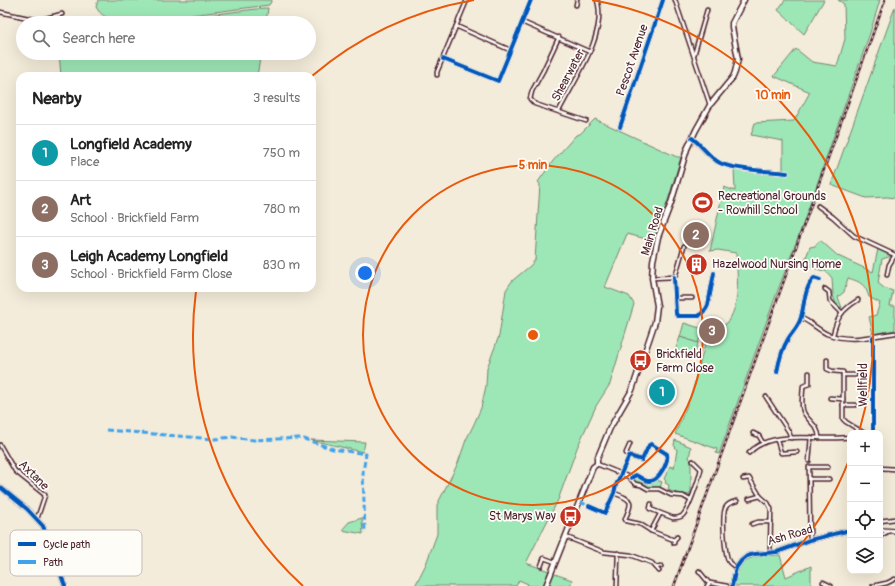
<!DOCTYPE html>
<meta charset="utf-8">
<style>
body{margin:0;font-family:Pangolin,sans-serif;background:#f6f6f6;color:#222}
.controls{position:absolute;right:12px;bottom:12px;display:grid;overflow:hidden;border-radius:8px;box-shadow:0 4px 16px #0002}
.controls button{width:36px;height:36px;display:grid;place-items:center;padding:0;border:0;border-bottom:1px solid #e0e0e0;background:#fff;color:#222;font:20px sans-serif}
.you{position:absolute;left:365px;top:273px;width:14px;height:14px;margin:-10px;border:3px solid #fff;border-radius:50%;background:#1a73e8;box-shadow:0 0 0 6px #1a73e833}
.badge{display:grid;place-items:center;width:26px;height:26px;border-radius:50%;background:#ea580c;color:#fff;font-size:13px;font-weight:700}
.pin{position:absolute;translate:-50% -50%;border:2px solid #fff;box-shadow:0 1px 4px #0006}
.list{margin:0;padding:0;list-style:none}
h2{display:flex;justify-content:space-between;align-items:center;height:52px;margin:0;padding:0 16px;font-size:17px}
h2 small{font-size:13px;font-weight:400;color:#767676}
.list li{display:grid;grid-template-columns:26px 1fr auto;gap:12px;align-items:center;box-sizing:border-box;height:56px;padding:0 16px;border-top:1px solid #e0e0e0}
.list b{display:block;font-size:15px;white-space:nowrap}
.list p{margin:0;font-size:13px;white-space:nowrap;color:#767676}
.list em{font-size:13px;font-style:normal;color:#767676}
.icon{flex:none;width:22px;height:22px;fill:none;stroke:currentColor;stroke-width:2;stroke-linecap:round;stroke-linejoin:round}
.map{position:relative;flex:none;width:895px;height:586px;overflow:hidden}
.search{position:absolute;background:#fff;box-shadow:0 4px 16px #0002;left:16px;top:16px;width:300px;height:44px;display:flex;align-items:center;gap:10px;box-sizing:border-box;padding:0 14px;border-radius:22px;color:#767676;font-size:15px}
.panel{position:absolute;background:#fff;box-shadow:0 4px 16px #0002;left:16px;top:72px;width:300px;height:220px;border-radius:12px}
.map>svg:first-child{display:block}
.green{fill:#9de7b6;stroke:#748370}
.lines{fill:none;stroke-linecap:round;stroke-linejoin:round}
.minor-casing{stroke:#4a1f2b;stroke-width:5.5}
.tertiary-casing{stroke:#4a1f2b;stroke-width:6}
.secondary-casing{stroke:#4a1f2b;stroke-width:7}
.minor{stroke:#fdfcf7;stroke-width:2.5}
.tertiary{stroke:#fdfcf7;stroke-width:3.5}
.secondary{stroke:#fdfcf7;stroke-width:4}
.rail-casing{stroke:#4a1f2b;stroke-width:2.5}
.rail{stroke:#fdfcf7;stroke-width:1;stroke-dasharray:3;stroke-linecap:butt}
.quiet{stroke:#40a2eb;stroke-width:3;stroke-dasharray:6 3;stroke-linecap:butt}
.cycleway-casing{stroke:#fdfcf7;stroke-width:6}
.cycleway{stroke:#0057b8;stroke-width:4}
.ring{fill:none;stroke:#e8590c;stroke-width:2}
.labels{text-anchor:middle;stroke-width:3.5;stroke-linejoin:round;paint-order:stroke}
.street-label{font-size:12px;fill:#4a1f2b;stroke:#fdfcf7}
.poi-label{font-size:12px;fill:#4a1f2b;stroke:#fdfcf7;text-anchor:start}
.key{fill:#fdfcf7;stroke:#c7baba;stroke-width:1}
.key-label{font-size:11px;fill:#4a1f2b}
.centre{fill:#e8590c;stroke:#fdfcf7;stroke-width:2}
.ring-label{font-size:12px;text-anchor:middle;font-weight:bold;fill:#e8590c;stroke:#fdfcf7;stroke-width:3.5;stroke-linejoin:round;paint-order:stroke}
</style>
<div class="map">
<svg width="895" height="586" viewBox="0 0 895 586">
<rect width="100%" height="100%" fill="#f4ecda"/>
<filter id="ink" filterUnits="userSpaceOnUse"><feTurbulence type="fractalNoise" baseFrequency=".025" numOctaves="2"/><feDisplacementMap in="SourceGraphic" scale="8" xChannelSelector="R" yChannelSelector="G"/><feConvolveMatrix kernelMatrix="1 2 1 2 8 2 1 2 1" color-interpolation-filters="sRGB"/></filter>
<g filter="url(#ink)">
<g class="green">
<path d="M98,0H272L269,5L137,22L135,21C119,19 105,23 96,7Z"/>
<path d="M785,0H824L804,34L778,10Z"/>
<path d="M838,0H880L870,33L802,227L776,295L719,454L716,453L717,449L675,434L692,393L711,322L725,325C742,307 737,275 736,253L718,250L710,251L724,187L735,191L734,169L783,172V141L751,135L755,123L794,121L810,92L774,76L796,49L812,62L837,66L845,39L844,4Z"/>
<path d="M895,7V198L887,197L866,198L831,185Z"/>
<path d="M264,8H268L266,23H145Z"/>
<path d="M59,53H261L257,76H61Z"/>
<path d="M595,119L677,157H681L670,194L654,241L627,234L605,287L629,296L634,304L610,384L596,406L577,448L558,500L526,563L549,571L543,586H527L528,584L519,580L516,586H415L426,564L437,534V505L458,463L466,440L474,424L481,408L486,386L487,368L499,336L506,290L512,281L530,266L535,260L540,184L538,182L553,161L576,135L580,134Z"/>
<path d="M820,240L838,256L873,272L878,249L892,256L882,259L878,283L884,288L893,291L890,306H895V330L873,334L869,317L876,315L880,303L869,297C865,284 861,282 848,278L844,292L838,297L842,308L836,305L833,295L832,278L827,272L803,265L810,247L815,246Z"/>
<path d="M684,323L703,329L698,343L680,337Z"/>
<path d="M680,337L698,343L694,357L675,351Z"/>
<path d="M311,440L365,442L363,452Z"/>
<path d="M675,440L691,447L689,458L691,460V491L689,495L676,493L668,490L669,485L665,483L666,481L664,479L670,466L674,468L677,450L674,445Z"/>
<path d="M637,476C644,480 649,484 657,480L662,482L660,488H649L634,482L633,478Z"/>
<path d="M362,518L363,534L342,530L349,522Z"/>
<path d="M780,555L786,577L811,566V586H733C735,579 737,570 741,565C749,554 768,556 780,555Z"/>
<path d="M552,573L572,580L570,586H547Z"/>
</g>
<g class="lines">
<defs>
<g id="minor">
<path d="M675,0L710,105"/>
<path d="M576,5L577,0"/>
<path d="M0,12L33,19H43L62,14"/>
<path d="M522,22L590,52"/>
<path d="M456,26L510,50"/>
<path d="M559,37L543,71L532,91L530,99L535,104L586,121"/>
<path d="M694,55L707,10"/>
<path d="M443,59L498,81L531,0"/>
<path d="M437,75V72L467,0"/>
<path d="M559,111C573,82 608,34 597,0"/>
<path d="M620,127L663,0"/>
<path d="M692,138C702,146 709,157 720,163C733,170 771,171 787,173"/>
<path d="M818,206L833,217L854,236L895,255"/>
<path d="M887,275L889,265L895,255"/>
<path d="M674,277L676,314L678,316H699L706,309L708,305L714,273"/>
<path d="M652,278L674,277L676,274L684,246"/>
<path d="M825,289L829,292L830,301L842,313"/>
<path d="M675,298H692"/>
<path d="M801,318C811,322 818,330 827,334C853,343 870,336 895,333"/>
<path d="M833,335C837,317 842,310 858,300"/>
<path d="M873,337V433"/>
<path d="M827,360V369L832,371L843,372V419L846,422L864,433"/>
<path d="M777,372C779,361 782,349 788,339C793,331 799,326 801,317C804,306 805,286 814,278L820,280"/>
<path d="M809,373V384L803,386C803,394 800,406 804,413C809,422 819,426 819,438"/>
<path d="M843,375H855"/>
<path d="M766,397L789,432L791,438"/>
<path d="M830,398L843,399"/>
<path d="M843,405H855"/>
<path d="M753,433L759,436L763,443"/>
<path d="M855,433L857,429"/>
<path d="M777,440L781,453L797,452"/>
<path d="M0,445L15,471L45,495L37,519"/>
<path d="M749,453C772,428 820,442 850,437"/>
<path d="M629,456L626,453L630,444"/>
<path d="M809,461L811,437"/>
<path d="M597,464L629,477L635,484L641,485L648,489H659L671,495L683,496L690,500"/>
<path d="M880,468L895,469"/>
<path d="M743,479L749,478L760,496"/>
<path d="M810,479H829"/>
<path d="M614,493C633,500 633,501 625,519L626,521L640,524L651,531L674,540"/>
<path d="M749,499L760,496L768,503L771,509L770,553"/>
<path d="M651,504L650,509L673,518C677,518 679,518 682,516C689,510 699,478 701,469L693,461"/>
<path d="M589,506L605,513L614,493L616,485L629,456L642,460L649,445L651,444L667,454C669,461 659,481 650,481C645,482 641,477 636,475L631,478"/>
<path d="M880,521L895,519"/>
<path d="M752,524L758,522H771"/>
<path d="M651,531L660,514"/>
<path d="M880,536L889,531"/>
<path d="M566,537L604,552L631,555L652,563L659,571"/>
<path d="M810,540L809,467H828"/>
<path d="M674,543V540L677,537"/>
<path d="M541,566L544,558L555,562"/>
<path d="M656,567L661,566"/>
<path d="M736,568C734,566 730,564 729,562C725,555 721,513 726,507C728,503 733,502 737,501"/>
<path d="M699,571L709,583"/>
<path d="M823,582L831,586"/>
<path d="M617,586L618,553"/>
<path d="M707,586L710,583L727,586"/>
<path d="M873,586L887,583L895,579"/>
</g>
<g id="tertiary">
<path d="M0,487L27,509L43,526L65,586"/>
<path d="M880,530L895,531"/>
<path d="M732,586L736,568L741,561L747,556L755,554L777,552L810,540L850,530"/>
</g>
<path id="secondary" d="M546,586L593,467L597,464V459L610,428L632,390L655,322L657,306L652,278L653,261L658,237L671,203L687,149L696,130L710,105L733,77L735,72L738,59L732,27V23L744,0"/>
</defs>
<use href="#minor" class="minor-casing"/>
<use href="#tertiary" class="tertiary-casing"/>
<use href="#secondary" class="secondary-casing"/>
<use href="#minor" class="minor"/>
<use href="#tertiary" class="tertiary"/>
<use href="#secondary" class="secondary"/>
<defs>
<path id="rail" d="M674,586L885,0"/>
</defs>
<use href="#rail" class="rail-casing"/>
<use href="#rail" class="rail"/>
<g class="quiet">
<path d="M106,430L215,439L232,437L254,440L301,438L333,449L366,454L363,472L365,533"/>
<path d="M580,502L589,506"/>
</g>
<defs>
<g id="cycleway">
<path d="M443,59L498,81L531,0"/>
<path d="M620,127L663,0"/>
<path d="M692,138C702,145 709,157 720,163C733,170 771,171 787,173"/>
<path d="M674,277L676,314L678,316H699L706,309L708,305L714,273"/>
<path d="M873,337V433"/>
<path d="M777,372C779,361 782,349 788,339C793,331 799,326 801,317C804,306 805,286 814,278L820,280"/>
<path d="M0,487L27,509L43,526L65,586"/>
<path d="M589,506L605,513L614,493L616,485L629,456L642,460L649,445L651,444L667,454C669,461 659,481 650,481C645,482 641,477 636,475L631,478"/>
<path d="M732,586L736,568L741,561L747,556L755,554L777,552L810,540L850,530"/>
</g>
</defs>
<use href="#cycleway" class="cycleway-casing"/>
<use href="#cycleway" class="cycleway"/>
</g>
</g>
<g class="ring">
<circle cx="533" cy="335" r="170"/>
<path d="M849 460A340 340 0 0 1 763 586M303 586A340 340 0 0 1 196 291M312 76A340 340 0 0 1 474 0M592 0A340 340 0 0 1 859 432"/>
</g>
<defs>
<symbol id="stadium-disc" viewBox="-11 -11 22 22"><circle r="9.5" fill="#c8321e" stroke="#fdfcf7"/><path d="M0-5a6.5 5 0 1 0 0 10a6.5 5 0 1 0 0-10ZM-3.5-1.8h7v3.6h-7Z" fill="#fff"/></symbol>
<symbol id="building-disc" viewBox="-11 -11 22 22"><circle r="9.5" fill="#c8321e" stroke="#fdfcf7"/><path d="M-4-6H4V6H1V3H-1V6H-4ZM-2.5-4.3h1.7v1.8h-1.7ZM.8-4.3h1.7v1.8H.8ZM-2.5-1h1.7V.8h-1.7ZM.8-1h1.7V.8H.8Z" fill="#fff"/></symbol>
<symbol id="bus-disc" viewBox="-11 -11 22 22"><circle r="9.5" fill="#c8321e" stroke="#fdfcf7"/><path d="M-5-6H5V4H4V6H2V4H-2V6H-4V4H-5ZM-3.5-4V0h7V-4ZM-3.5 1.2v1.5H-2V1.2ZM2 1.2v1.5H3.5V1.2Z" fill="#fff"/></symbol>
</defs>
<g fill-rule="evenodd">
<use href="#stadium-disc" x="690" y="190" width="25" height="25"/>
<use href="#building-disc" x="684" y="252" width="25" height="25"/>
<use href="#bus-disc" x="628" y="348" width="25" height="25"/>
<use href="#bus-disc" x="558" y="504" width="25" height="25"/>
</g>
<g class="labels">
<g class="street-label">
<text transform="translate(632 60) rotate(-71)" y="4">Pescot Avenue</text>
<text transform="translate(568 75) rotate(-62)" y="4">Shearwater</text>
<text transform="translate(652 231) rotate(-73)" y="4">Main Road</text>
<text transform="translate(863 385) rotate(-90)" y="4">Wellfield</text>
<text transform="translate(34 475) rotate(45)" y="4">Axtane</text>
<text transform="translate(790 535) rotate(-16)" y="4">Ash Road</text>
</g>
<g class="poi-label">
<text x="718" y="200">Recreational Grounds<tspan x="718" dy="14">- Rowhill School</tspan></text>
<text x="712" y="268">Hazelwood Nursing Home</text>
<text x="656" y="358">Brickfield<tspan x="656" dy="14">Farm Close</tspan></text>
<text x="556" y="520" text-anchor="end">St Marys Way</text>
</g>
</g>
<rect x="10" y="530" width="132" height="46" rx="6" class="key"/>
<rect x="18" y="542" width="18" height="4" fill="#0057b8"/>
<rect x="18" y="560" width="18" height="4" fill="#40a2eb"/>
<g class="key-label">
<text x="43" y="548">Cycle path</text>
<text x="43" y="566">Path</text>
</g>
<circle cx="533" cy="335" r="6" class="centre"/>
<g class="ring-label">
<text x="773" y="99">10 min</text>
<text x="533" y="169">5 min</text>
</g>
</svg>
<div class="controls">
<button>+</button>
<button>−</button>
<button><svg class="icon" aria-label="locate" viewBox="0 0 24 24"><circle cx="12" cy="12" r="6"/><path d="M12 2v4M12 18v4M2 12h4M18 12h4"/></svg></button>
<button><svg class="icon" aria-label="layers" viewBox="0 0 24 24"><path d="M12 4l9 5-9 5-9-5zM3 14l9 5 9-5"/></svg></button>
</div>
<div class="you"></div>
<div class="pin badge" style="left:662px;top:392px;background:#0f9aa8">1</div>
<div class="pin badge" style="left:696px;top:235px;background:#8d6e63">2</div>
<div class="pin badge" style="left:712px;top:331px;background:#8d6e63">3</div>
<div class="search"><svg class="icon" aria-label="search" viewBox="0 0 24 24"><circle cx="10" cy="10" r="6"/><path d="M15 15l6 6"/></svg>Search here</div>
<section class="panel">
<h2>Nearby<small>3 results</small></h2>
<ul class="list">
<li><span class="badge" style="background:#0f9aa8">1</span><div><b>Longfield Academy</b><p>Place</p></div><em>750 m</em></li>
<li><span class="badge" style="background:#8d6e63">2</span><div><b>Art</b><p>School · Brickfield Farm</p></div><em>780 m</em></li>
<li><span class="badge" style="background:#8d6e63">3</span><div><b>Leigh Academy Longfield</b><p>School · Brickfield Farm Close</p></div><em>830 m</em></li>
</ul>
</section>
</div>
